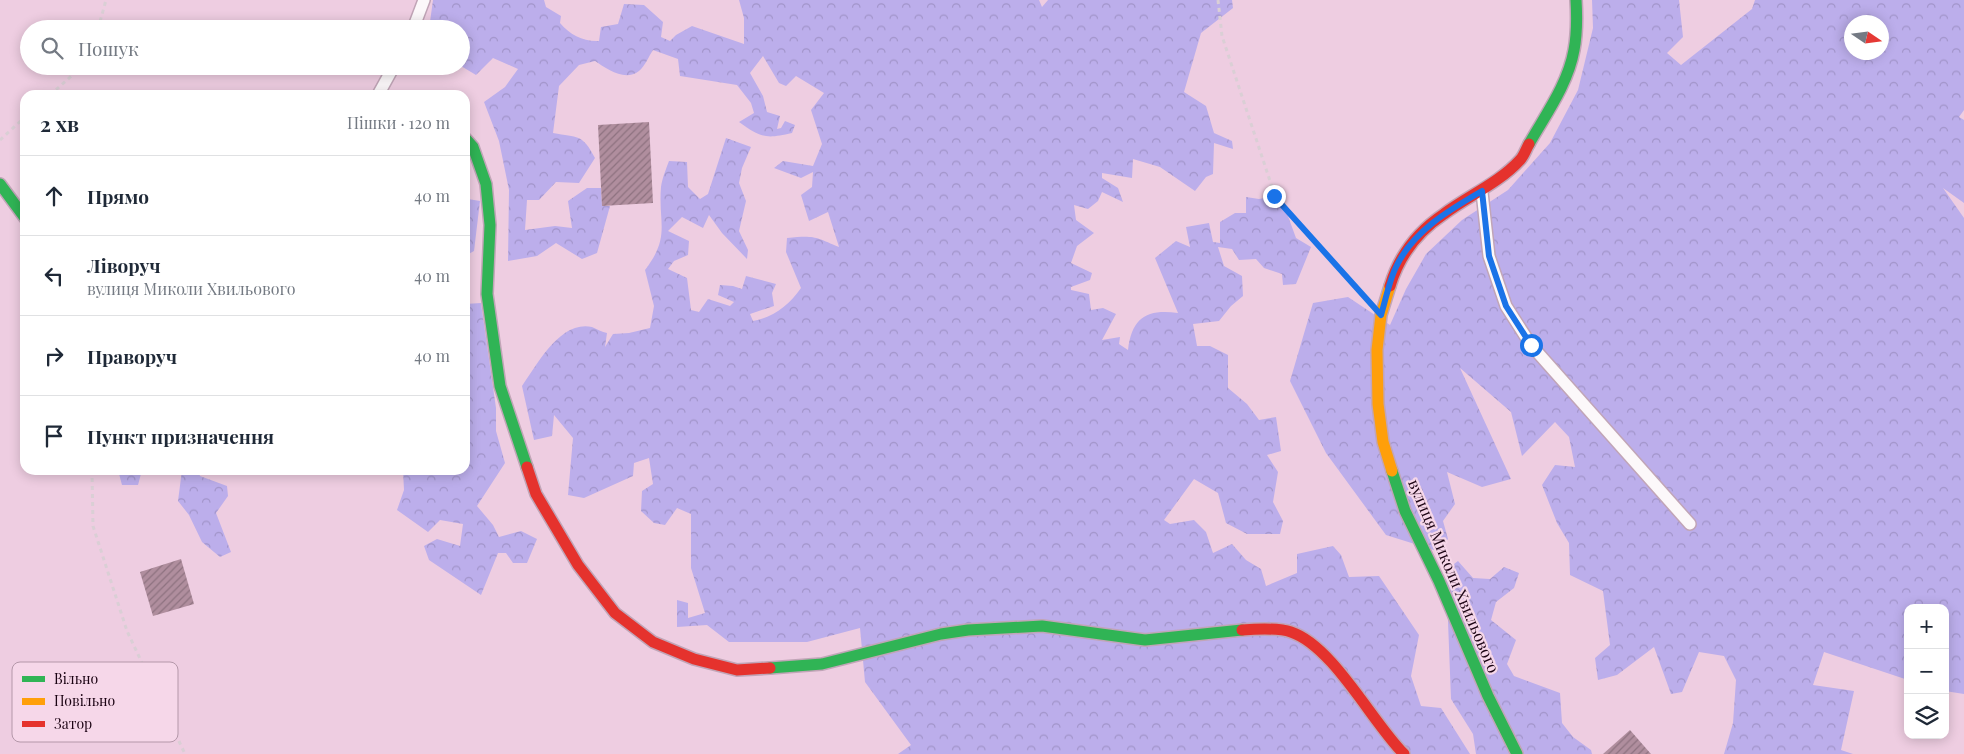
<!DOCTYPE html>
<html lang="uk">
<meta charset="utf-8">
<style>
body{margin:0;font-family:"Playfair Display",serif;background:#f2f2f3;color:#1f2937}
.controls{position:absolute;right:15px;bottom:15px;display:grid;overflow:hidden;border-radius:10px;box-shadow:0 2px 12px #0003}
.controls button{width:45px;height:45px;display:grid;place-items:center;padding:0;border:0;border-bottom:1px solid #e0e1e3;background:#fff;color:#1f2937;font:25px sans-serif}
.compass{position:absolute;left:1844px;top:15px;width:45px;height:45px;border-radius:50%;background:#fff;box-shadow:0 2px 12px #0003;rotate:103deg}
.stop{position:absolute;width:15px;height:15px;margin:-11px;border:4px solid #1a73e8;border-radius:50%;background:#fff}
.stop.end{background:#1a73e8;border-color:#fff;box-shadow:0 1px 5px #0008}
.list{margin:0;padding:0;list-style:none}
h2{display:flex;justify-content:space-between;align-items:center;height:65px;margin:0;padding:0 20px;font-size:21px}
h2 small{font-size:16px;font-weight:400;color:#747a83}
.list li{display:grid;grid-template-columns:32px 1fr auto;gap:15px;align-items:center;box-sizing:border-box;height:80px;padding:0 20px;border-top:1px solid #e0e1e3}
.list b{display:block;font-size:19px;white-space:nowrap}
.list p{margin:0;font-size:16px;white-space:nowrap;color:#747a83}
.list em{font-size:16px;font-style:normal;color:#747a83}
.icon{flex:none;width:28px;height:28px;fill:none;stroke:currentColor;stroke-width:2;stroke-linecap:round;stroke-linejoin:round}
.map{position:relative;flex:none;width:1964px;height:754px;overflow:hidden}
.search{position:absolute;background:#fff;box-shadow:0 2px 12px #0003;left:20px;top:20px;width:450px;height:55px;display:flex;align-items:center;gap:12px;box-sizing:border-box;padding:0 18px;border-radius:28px;color:#747a83;font-size:19px}
.panel{position:absolute;background:#fff;box-shadow:0 2px 12px #0003;left:20px;top:90px;width:450px;height:385px;border-radius:15px}
.map>svg:first-child{display:block}
.forest{fill:url(#forest-crowns);fill-rule:evenodd}
.building{fill:url(#building-hatch)}
.lines{fill:none;stroke-linecap:round;stroke-linejoin:round}
.lane-casing{stroke:#c1a5b7;stroke-width:14}
.fast-casing{stroke:#c1a5b7;stroke-width:14}
.slow-casing{stroke:#c1a5b7;stroke-width:14}
.jam-casing{stroke:#c1a5b7;stroke-width:14}
.path{stroke:#dacfd5;stroke-width:3;stroke-dasharray:4 4;stroke-linecap:butt}
.lane{stroke:#fcf8fa;stroke-width:11}
.fast{stroke:#30b455;stroke-width:11}
.slow{stroke:#ff9f0a;stroke-width:11}
.jam{stroke:#e5322d;stroke-width:11}
.route{stroke:#1a73e8;stroke-width:6}
.labels{text-anchor:middle;stroke-width:4.5;stroke-linejoin:round;paint-order:stroke}
.street-label{font-size:16px;fill:#1b0313;stroke:#f6d7e9}
.key{fill:#f6d7e9;stroke:#b497a9;stroke-width:1}
.key-label{font-size:14px;fill:#1b0313}
</style>
<div class="map">
<svg width="1964" height="754" viewBox="0 0 1964 754">
<defs>
<pattern id="forest-crowns" width="20" height="18" patternUnits="userSpaceOnUse" patternTransform="scale(1.25)"><rect width="20" height="18" fill="#bcaeeb"/><path d="M2 6a3 3 0 1 1 6 0M12 15a3 3 0 1 1 6 0" fill="none" stroke="#a194c9"/></pattern>
<pattern id="building-hatch" width="6" height="6" patternUnits="userSpaceOnUse" patternTransform="scale(1.25)"><rect width="6" height="6" fill="#b08e9e"/><path d="M-1 1l2-2M0 6l6-6M5 7l2-2" fill="none" stroke="#8e7280"/></pattern>
</defs>
<rect width="100%" height="100%" fill="#eecde1"/>
<g class="forest">
<path d="M433,0H544L546,7L561,16L560,23C570,35 584,42 599,41L601,27L618,24L624,4L644,5L663,22L661,37L670,41L676,35L692,26L744,44V18L739,0H1039L1042,7L1048,0H1232L1233,8L1201,33L1184,92L1206,106L1214,133L1232,141L1233,149L1214,143L1213,174L1206,177L1195,191L1160,167L1133,159L1132,178L1102,173V178L1118,188L1123,202L1102,192L1098,201L1088,209L1074,205L1076,220L1094,233L1077,246L1071,263L1092,273L1090,280L1071,287V290L1089,294L1091,310L1103,308L1116,314L1102,340L1120,337L1119,344L1128,350C1132,317 1147,309 1178,313L1155,258L1176,241L1190,247L1186,227L1209,223L1213,242L1220,243V222L1235,213H1246V197L1259,199L1275,196L1285,208L1296,238L1311,247L1296,284L1283,285L1282,274L1264,268L1256,259L1239,260L1232,249L1218,247L1224,266L1242,276L1243,296L1231,306L1219,321L1193,324L1197,346H1210L1228,355V388L1247,404L1259,420L1276,417L1281,451L1267,455L1278,472L1273,502L1283,521L1280,534H1247L1226,523L1218,493L1194,479L1164,520L1170,524L1194,520L1206,532L1213,553L1232,544L1246,560L1261,569L1266,586L1297,573V554L1333,546L1341,555L1349,577L1379,576L1419,635L1411,676L1421,706L1441,708L1470,754H898L911,745L865,682L860,628L807,642H729L707,625L677,627V600L688,603V618L705,613L691,568V514L677,508L665,525L654,523L641,511L642,491L653,484L649,458L634,463L633,476L584,498L568,495L573,438L554,415L552,436L534,440L522,386C537,365 560,320 592,327C597,329 602,332 607,333L605,347L613,334L629,333L650,328L654,306L645,270C671,236 658,224 661,187C662,179 666,169 669,161L687,162L688,187L700,199L708,194L726,138L751,147L742,168L739,183L746,201L739,231L748,250L747,259L722,233L709,215L703,228L682,217L668,231L689,241L688,255L674,261L668,269L687,278L691,310L699,312L708,299L730,306L734,302L718,295L720,285L733,286L742,289L746,276L776,284L772,293L774,306L750,314L753,321C774,317 789,305 801,288L786,252L787,238C815,235 815,237 839,247L828,212L809,221L801,195L812,187L813,172L801,178L774,168L783,161L813,166L822,144L811,110L824,93L796,76L786,86L779,83L763,56L750,73L763,96L767,112L780,116L777,129L781,128L785,121L795,125L792,133C766,139 761,138 739,122L754,113L751,103L737,85L680,76L678,59L653,50C649,56 645,66 639,71C625,82 607,69 595,61L579,65L559,86L553,133C578,138 582,133 595,158L579,183L556,182L539,200H527L525,230L555,226L572,228L568,201L587,188H601L602,206H610L597,253L582,259L556,243L537,256L508,261L509,190L499,141L484,102L505,87L518,69L493,58L476,75L461,66V29H429Z"/>
<path d="M1592,0H1679L1683,37L1667,53L1681,65L1752,9L1755,0H1964V110L1959,117L1964,120V203L1943,188L1964,218V694L1945,691V608H1908V680L1824,652L1813,685L1854,691L1841,750L1853,754H1724L1733,723L1736,680L1724,656L1699,652L1682,692L1671,694L1654,647L1617,675L1598,680L1595,658L1610,645L1603,591L1570,575L1569,543L1557,523L1542,485L1555,465L1575,467L1569,437L1555,422L1522,456L1511,412L1460,368L1511,479L1482,487L1447,472L1455,504L1443,521L1448,539L1437,551L1386,535L1326,453L1290,381L1313,303L1348,297L1390,325L1406,289L1426,254L1462,220L1508,190L1550,143L1578,90L1593,28ZM1852,22H1882V52H1852Z"/>
<path d="M468,199L480,201L474,251L465,256V212Z"/>
<path d="M481,303L496,408V431L505,463L477,506L493,525L499,537L521,531L537,539L527,563H513L506,553H498L481,595L429,560L424,546L437,539L460,546L463,524L440,520L428,532L397,510L404,490L403,470H465V304Z"/>
<path d="M118,470H142L138,485H122Z"/>
<path d="M182,470H198L200,476L227,486L228,496L216,513L231,552L220,557L202,542L189,515L178,501Z"/>
<path d="M1458,561L1473,578L1490,579L1504,567L1519,573L1514,588L1496,602L1491,620L1516,640L1507,664L1514,676L1560,693L1562,723L1573,737L1591,750L1592,754H1476L1473,734L1451,699L1446,570Z"/>
</g>
<g class="building">
<path d="M649,122L653,203L602,206L598,125Z"/>
<path d="M181,559L194,604L153,616L140,572Z"/>
<path d="M1630,730L1651,754H1603Z"/>
</g>
<g class="lines">
<defs>
<g id="lane">
<path d="M413,29L424,0"/>
<path d="M378,95L394,66"/>
<path d="M1482,192L1489,256L1506,306L1531,345L1690,524"/>
</g>
<g id="fast">
<path d="M465,138L473,147L486,184L490,225L487,294L500,386L527,467"/>
<path d="M1529,144C1546,114 1568,84 1574,50C1577,34 1577,16 1576,0"/>
<path d="M0,184L25,218"/>
<path d="M1392,471L1405,511L1439,581L1488,696L1517,754"/>
<path d="M770,668L822,664L941,634L968,630L1042,626L1145,640L1242,630"/>
</g>
<path id="slow" d="M1390,286L1381,315L1377,350L1378,404L1383,442L1392,471"/>
<g id="jam">
<path d="M1390,286C1399,256 1417,232 1444,214C1468,196 1499,183 1520,160C1524,156 1526,149 1529,144"/>
<path d="M527,467L536,494L578,565L615,613L653,642L694,659L737,670L770,668"/>
<path d="M1242,630C1255,629 1279,628 1291,632C1333,646 1372,722 1404,754"/>
</g>
</defs>
<use href="#lane" class="lane-casing"/>
<use href="#fast" class="fast-casing"/>
<use href="#slow" class="slow-casing"/>
<use href="#jam" class="jam-casing"/>
<g class="path">
<path d="M1218,0L1222,36L1275,196L1359,291"/>
<path d="M98,29L106,0"/>
<path d="M50,95L76,72L79,66"/>
<path d="M0,140L25,117"/>
<path d="M92,470L93,526L127,631L185,754"/>
</g>
<use href="#lane" class="lane"/>
<use href="#fast" class="fast"/>
<use href="#slow" class="slow"/>
<use href="#jam" class="jam"/>
</g>
<g class="lines">
<path class="route" d="M1274,196L1381,315C1386,299 1389,281 1396,267C1413,231 1449,210 1482,191L1489,256L1506,306L1531,345"/>
</g>
<g class="labels">
<g class="street-label">
<text transform="translate(1454 576) rotate(67)" y="6">вулиця Миколи Хвильового</text>
</g>
</g>
<rect x="12" y="662" width="166" height="80" rx="8" class="key"/>
<rect x="22" y="676" width="23" height="6" fill="#30b455"/>
<rect x="22" y="698" width="23" height="7" fill="#ff9f0a"/>
<rect x="22" y="721" width="23" height="6" fill="#e5322d"/>
<g class="key-label">
<text x="54" y="684">Вільно</text>
<text x="54" y="706">Повільно</text>
<text x="54" y="729">Затор</text>
</g>
</svg>
<div class="controls">
<button>+</button>
<button>−</button>
<button><svg class="icon" aria-label="layers" viewBox="0 0 24 24"><path d="M12 4l9 5-9 5-9-5zM3 14l9 5 9-5"/></svg></button>
</div>
<svg class="compass" viewBox="-18 -18 36 36"><path d="M0-13l5 13h-10z" fill="#e53935"/><path d="M0 13l5-13h-10z" fill="#747a83"/></svg>
<div class="stop" style="left:1531px;top:345px"></div>
<div class="stop end" style="left:1274px;top:196px"></div>
<div class="search"><svg class="icon" aria-label="search" viewBox="0 0 24 24"><circle cx="10" cy="10" r="6"/><path d="M15 15l6 6"/></svg>Пошук</div>
<section class="panel">
<h2>2 хв<small>Пішки · 120 m</small></h2>
<ul class="list">
<li><svg class="icon" aria-label="ahead" viewBox="0 0 24 24"><path d="M12 20V5M6 11l6-6 6 6"/></svg><div><b>Прямо</b></div><em>40 m</em></li>
<li><svg class="icon" aria-label="left" viewBox="0 0 24 24"><path d="M17 20v-9H6M10 6l-5 5 5 5"/></svg><div><b>Ліворуч</b><p>вулиця Миколи Хвильового</p></div><em>40 m</em></li>
<li><svg class="icon" aria-label="right" viewBox="0 0 24 24"><path d="M7 20v-9h11M14 6l5 5-5 5"/></svg><div><b>Праворуч</b></div><em>40 m</em></li>
<li><svg class="icon" aria-label="arrive" viewBox="0 0 24 24"><path d="M6 21V4h12l-3 4 3 4H6"/></svg><div><b>Пункт призначення</b></div></li>
</ul>
</section>
</div>
